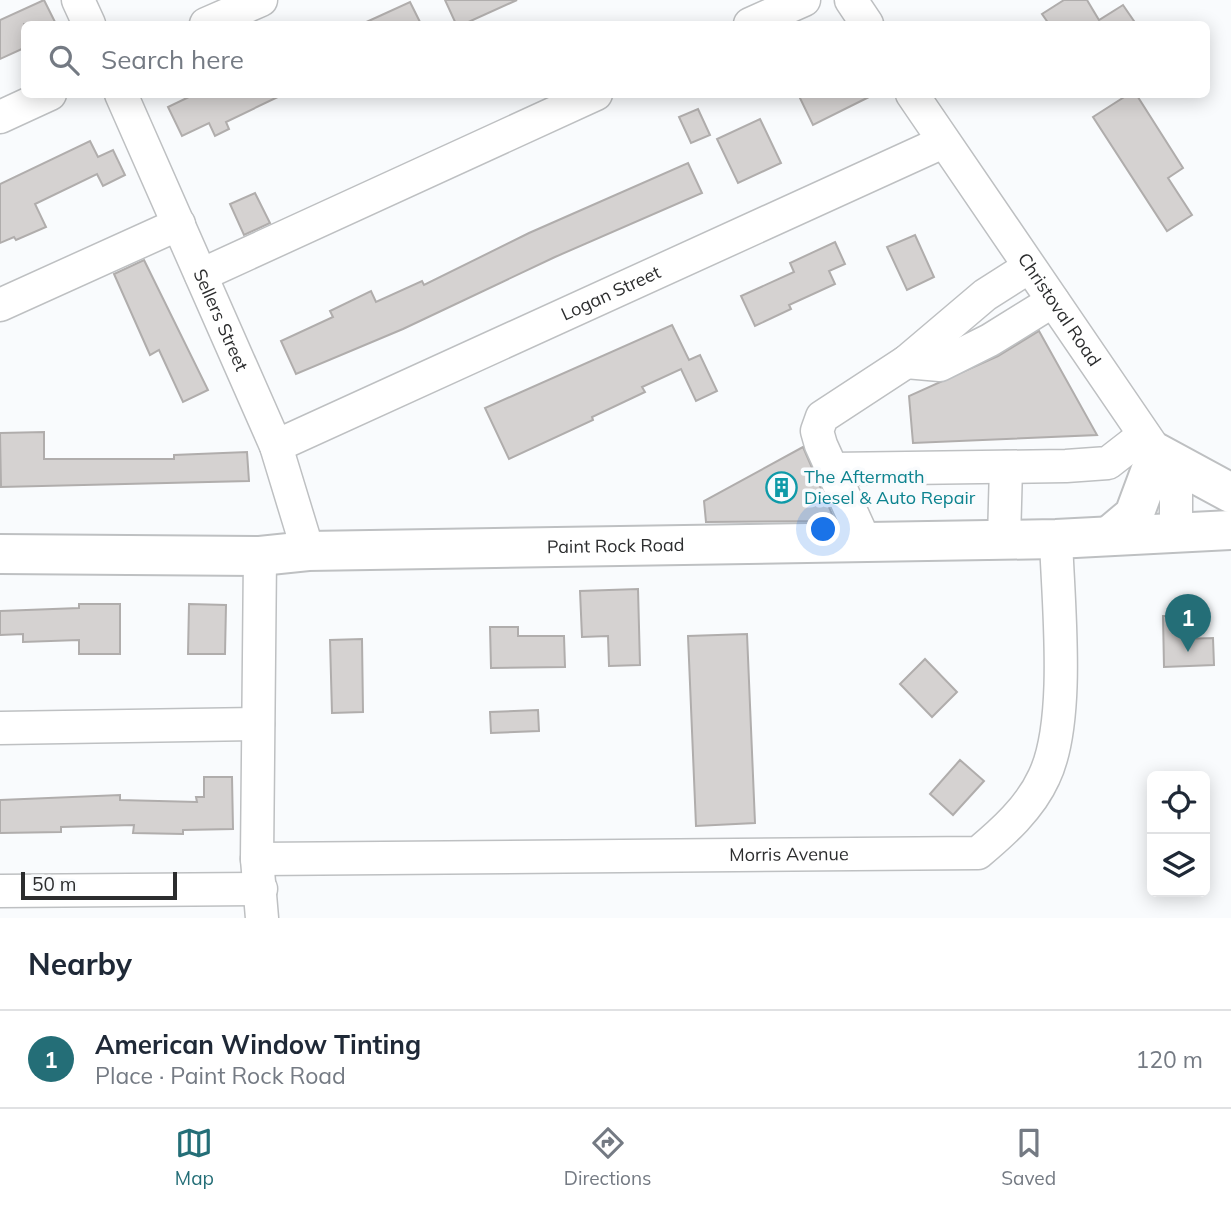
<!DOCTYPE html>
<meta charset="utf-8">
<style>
body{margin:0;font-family:Mulish,sans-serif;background:#f6f6f7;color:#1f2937}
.controls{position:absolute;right:21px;bottom:21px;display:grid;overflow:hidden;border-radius:10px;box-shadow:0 4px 18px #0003}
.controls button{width:63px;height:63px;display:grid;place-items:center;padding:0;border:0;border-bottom:2px solid #e0e1e3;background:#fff;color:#1f2937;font:35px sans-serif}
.scale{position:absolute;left:21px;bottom:18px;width:156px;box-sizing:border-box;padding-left:7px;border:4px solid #2c2d2e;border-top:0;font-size:19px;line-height:24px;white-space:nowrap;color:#2c2d2e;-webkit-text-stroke:5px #f9fbfd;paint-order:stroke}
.you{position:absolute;left:824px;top:530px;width:24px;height:24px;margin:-18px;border:5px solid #fff;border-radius:50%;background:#1a73e8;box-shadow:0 0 0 10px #1a73e833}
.badge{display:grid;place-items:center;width:46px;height:46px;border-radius:50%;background:#246e77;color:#fff;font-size:23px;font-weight:700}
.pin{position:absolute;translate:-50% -58px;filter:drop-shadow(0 2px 4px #0008)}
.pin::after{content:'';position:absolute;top:37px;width:24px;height:21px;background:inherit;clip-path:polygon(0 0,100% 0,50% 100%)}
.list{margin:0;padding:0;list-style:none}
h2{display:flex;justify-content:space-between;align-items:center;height:91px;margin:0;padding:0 28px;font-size:30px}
h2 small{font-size:23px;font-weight:400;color:#747a83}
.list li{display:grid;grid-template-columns:46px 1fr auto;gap:21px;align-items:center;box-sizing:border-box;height:98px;padding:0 28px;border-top:2px solid #e0e1e3}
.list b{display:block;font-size:26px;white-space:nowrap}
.list p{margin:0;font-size:23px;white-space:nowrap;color:#747a83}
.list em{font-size:23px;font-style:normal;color:#747a83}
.icon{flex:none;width:38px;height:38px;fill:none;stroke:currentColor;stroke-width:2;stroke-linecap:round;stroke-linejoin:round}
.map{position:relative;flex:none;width:1231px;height:918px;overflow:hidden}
.search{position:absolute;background:#fff;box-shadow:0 4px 18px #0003;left:21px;right:21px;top:21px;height:77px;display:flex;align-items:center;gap:18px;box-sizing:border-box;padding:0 24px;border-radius:10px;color:#747a83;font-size:26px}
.sheet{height:189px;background:#fff}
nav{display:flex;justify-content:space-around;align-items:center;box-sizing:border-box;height:98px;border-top:2px solid #e0e1e3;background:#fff;font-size:19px;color:#747a83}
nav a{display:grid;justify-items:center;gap:4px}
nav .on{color:#246e77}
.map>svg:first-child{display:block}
.building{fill:#d5d2d1;stroke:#b0adac;stroke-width:2}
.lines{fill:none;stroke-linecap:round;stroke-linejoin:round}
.minor-casing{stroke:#bec0c2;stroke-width:35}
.major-casing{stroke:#bec0c2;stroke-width:42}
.minor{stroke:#fff;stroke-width:32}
.major{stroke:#fff;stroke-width:38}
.labels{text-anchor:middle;stroke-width:7;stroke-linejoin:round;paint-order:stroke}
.street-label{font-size:18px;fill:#2c2d2e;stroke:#f9fbfd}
.culture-label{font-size:18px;fill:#0d838f;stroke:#f9fbfd;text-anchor:start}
</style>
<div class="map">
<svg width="1231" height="918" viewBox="0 0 1231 918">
<rect width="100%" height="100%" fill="#f9fbfd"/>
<g class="building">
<path d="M44,0L56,24H24V48L0,59V20Z"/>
<path d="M445,0H517L464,24H456Z"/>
<path d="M1064,0H1087L1099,20L1123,5L1136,24H1049L1042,14Z"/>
<path d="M410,2L421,24H362Z"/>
<path d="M195,94H284L226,122L229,129L215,136L209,123L182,136L168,107Z"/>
<path d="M798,94H875L813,125Z"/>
<path d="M1129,94H1136L1183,168L1168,178L1192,215L1167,231L1093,117Z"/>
<path d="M698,109L710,135L691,143L679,117Z"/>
<path d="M760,119L781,163L738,183L717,139Z"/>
<path d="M90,141L98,157L113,150L125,175L103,186L97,174L35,204L46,227L16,240L14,237L0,243V184Z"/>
<path d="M688,163L702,193L555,257L403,329L296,374L281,341L333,317L330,311L371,291L376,302L422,281L424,285L529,233Z"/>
<path d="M255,193L270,223L244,235L230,204Z"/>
<path d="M915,235L934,277L907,290L887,247Z"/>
<path d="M835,242L845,264L829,271L835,284L789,305L791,309L755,326L741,296L794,272L790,263Z"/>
<path d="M144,260L208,390L183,402L159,350L150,355L114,274Z"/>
<path d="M672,325L689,360L700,355L717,391L696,401L681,369L642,387L645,392L592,417L593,420L509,459L485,408Z"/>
<path d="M1039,331L1097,435L913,443L909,396L998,356Z"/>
<path d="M44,432V459H174V455L247,452L249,481L1,487L0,433Z"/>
<path d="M803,447L835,521L706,522L704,501Z"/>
<path d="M638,589L640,665L609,666L608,636L582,637L580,591Z"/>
<path d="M79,604H120V654H79V640L23,642V634L0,635V611L79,608Z"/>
<path d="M189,604L226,605L225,654H188Z"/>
<path d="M1163,616H1181L1182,639L1213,638L1214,665L1164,667Z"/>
<path d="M490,627H518V636H564L565,667L491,668Z"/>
<path d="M747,634L755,823L696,826L688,636Z"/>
<path d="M362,639L363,712L332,713L330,640Z"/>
<path d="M925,659L957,692L932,717L900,684Z"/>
<path d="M538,710L539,731L491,733L490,712Z"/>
<path d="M960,760L984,781L953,815L930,794Z"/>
<path d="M204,777H232L233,829L183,830V834L133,833L134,825L61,827V832L0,833V800L120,795V800L197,802L196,797H204Z"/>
</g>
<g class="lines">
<defs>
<g id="minor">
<path d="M78,0L89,24"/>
<path d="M851,0L867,24"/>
<path d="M206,24L261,0"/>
<path d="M750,24L804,0"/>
<path id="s1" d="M121,94L276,446L308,551"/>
<path id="s2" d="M912,94L1157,453L1176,490V533"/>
<path d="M0,117L50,94"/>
<path d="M201,275L596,94"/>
<path d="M0,305L179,224"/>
<path d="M906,362L940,365L990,340L1053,301"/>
<path id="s3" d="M276,446L943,142"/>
<path d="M832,469L1066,466L1108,463L1144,435"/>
<path d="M1004,540L1006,467"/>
<path d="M865,542L821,445L817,431L822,417L906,362L985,295L1029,267"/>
<path d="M260,556L257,859L262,918"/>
<path d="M0,728L258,724"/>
<path id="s4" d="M257,859L978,853C1003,832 1030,808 1044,777C1071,721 1058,603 1056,539"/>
<path d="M0,891L261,889"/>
</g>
<g id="major">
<path d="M1109,536L1134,515L1157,453L1231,493"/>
<path id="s5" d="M0,554L260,556L308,551L1056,539L1231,530"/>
</g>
</defs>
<use href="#minor" class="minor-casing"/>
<use href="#major" class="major-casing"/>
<use href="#minor" class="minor"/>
<use href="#major" class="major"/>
</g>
<defs>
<symbol id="building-ring" viewBox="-11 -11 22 22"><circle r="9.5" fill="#f9fbfd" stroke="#0f9aa8" stroke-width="1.5"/><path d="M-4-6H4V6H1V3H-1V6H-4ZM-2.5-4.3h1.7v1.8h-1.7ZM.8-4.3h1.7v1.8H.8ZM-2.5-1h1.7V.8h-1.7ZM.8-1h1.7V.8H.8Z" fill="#0f9aa8"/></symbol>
</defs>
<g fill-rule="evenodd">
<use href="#building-ring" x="764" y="470" width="35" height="35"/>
</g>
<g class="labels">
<g class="street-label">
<text dy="6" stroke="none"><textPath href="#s3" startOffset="368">Logan Street</textPath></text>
<text dy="6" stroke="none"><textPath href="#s2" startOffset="261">Christoval Road</textPath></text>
<text dy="6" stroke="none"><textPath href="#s1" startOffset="247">Sellers Street</textPath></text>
<text dy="6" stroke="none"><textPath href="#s5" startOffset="616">Paint Rock Road</textPath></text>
<text dy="6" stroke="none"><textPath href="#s4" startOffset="532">Morris Avenue</textPath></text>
</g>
<g class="culture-label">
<text x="804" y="483">The Aftermath<tspan x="804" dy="21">Diesel &amp; Auto Repair</tspan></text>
</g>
</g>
</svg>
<div class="controls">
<button><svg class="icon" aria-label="locate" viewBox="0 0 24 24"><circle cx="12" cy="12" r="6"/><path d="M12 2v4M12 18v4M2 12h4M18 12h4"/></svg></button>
<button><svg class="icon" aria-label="layers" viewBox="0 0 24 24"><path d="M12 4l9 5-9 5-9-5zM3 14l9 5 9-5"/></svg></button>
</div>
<div class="scale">50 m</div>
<div class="you"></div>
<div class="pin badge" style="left:1188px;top:652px">1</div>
<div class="search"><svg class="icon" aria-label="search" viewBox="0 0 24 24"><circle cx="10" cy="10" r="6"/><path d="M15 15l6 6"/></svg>Search here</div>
</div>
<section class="sheet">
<h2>Nearby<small></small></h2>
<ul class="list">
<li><span class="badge">1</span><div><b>American Window Tinting</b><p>Place · Paint Rock Road</p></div><em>120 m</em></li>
</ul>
</section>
<nav>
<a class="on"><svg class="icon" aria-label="map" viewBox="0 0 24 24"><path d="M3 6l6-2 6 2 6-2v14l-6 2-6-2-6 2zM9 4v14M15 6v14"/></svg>Map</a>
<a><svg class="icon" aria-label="directions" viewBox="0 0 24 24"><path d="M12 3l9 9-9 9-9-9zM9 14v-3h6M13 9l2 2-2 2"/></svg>Directions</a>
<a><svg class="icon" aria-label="saved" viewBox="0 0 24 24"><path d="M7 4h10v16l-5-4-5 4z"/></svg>Saved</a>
</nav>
